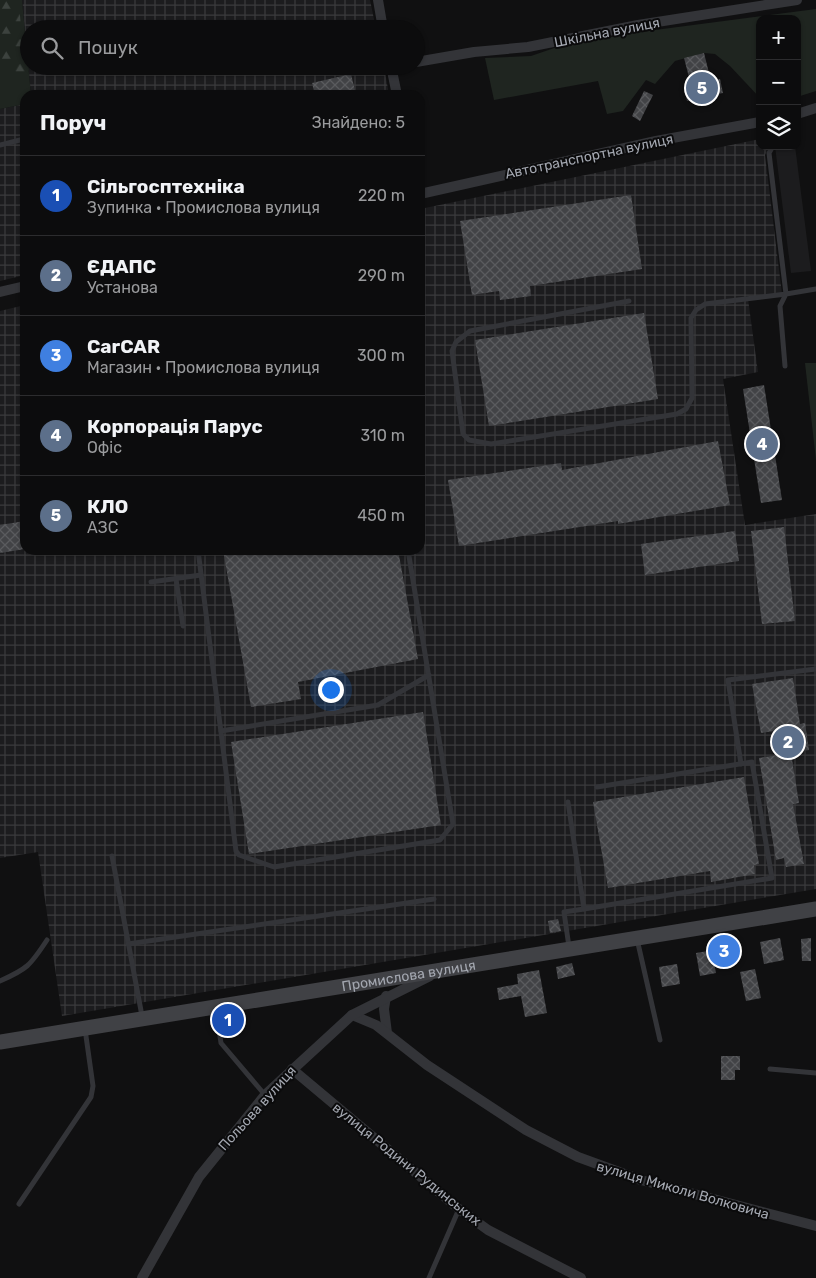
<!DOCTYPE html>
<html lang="uk">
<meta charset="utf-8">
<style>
body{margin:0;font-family:Rubik,sans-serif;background:#1a1a1b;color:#f1f3f6}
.controls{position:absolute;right:15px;top:15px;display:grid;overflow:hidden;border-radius:10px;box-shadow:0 1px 4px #0004}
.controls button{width:45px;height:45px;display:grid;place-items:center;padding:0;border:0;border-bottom:1px solid #2c2c2e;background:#0c0c0d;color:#f1f3f6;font:25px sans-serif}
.you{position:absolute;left:330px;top:689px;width:18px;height:18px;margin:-12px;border:4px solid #fff;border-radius:50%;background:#1a73e8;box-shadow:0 0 0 8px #1a73e833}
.badge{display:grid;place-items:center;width:32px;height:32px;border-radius:50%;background:#dca73d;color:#fff;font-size:16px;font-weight:700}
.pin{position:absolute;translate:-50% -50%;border:2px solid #fff;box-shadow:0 1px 5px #0006}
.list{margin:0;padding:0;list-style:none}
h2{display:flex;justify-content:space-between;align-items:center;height:65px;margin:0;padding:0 20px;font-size:21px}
h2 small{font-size:16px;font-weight:400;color:#9a9b9d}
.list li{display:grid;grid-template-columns:32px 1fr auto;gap:15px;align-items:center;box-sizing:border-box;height:80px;padding:0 20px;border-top:1px solid #2c2c2e}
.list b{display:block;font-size:19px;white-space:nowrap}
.list p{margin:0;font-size:16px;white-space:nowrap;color:#9a9b9d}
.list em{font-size:16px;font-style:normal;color:#9a9b9d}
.icon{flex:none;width:28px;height:28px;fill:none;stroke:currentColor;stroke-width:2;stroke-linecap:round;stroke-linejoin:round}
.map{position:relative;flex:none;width:816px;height:1278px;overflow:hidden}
.search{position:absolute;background:#0c0c0d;box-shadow:0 1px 4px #0004;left:20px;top:20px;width:405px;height:55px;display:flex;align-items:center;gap:12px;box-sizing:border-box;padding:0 18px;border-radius:28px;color:#9a9b9d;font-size:19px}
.panel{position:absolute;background:#0c0c0d;box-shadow:0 1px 4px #0004;left:20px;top:90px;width:405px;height:465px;border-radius:15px}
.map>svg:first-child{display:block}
.built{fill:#1c1c1e}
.industrial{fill:url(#industrial-grid)}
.green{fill:#1f2520}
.forest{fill:url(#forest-firs)}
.building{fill:url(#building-cross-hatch)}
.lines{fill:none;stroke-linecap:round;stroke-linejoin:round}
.lane{stroke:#333438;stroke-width:5}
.street{stroke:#333438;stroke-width:10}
.secondary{stroke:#404145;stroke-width:15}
.labels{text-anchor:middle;stroke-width:4;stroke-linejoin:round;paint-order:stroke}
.street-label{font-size:14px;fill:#a3a7b0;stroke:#0b0b0c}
</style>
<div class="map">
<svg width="816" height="1278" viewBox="0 0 816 1278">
<defs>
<pattern id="industrial-grid" width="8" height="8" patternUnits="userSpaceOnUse" patternTransform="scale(1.25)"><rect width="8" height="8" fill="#1c1c1e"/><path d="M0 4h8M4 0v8" fill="none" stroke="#3a3a3c"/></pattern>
<pattern id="forest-firs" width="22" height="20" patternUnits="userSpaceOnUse" patternTransform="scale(1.25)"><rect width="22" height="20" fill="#1f2520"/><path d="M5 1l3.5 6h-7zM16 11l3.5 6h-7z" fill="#3c423e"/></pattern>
<pattern id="building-cross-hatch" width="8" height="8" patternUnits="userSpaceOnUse" patternTransform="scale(1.25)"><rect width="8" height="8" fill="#424346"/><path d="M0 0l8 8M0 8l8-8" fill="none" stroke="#5a5b5e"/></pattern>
</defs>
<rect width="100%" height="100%" fill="#101011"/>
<path class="built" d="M775,146H795L811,271L791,273Z"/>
<g class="industrial">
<path d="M22,0H370L376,29H29V66H384L389,95H31Z"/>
<path d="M25,104V275L0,281V109Z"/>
<path d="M760,139V146H767L768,149L765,155L782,294L748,299L758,372L723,379L745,525L816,514V889L62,1016L38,852L0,858V311L25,305V550H420V209Z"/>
</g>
<g class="green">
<path d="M0,0H22L31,95H25V104L0,109Z"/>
<path d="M816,9V91L797,97V19H760V98L730,66L715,54L704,53L675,61L655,84L646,80L623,111L607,114L598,81L494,100L485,58L531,56L563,45L655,30Z"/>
<path d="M805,363H816V460Z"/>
</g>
<path class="forest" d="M2,0L19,4L22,39L29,70L21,74L5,70L0,71V8Z"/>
<g class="building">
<path d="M704,53L711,81L720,79L723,93L687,101L684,87L691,85L684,58Z"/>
<path d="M351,74L356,95H315L312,83Z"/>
<path d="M644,91L653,95L640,121L632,116Z"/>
<path d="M631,195L642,269L530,286L531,296L500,300L499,291L472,295L460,221Z"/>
<path d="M644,313L658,399L489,426L475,340Z"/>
<path d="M764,385L782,500L761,503L743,389Z"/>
<path d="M718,441L730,505L618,524V521L459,546L448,480L561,463L562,470Z"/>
<path d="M25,521V549L0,553V525Z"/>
<path d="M784,527L795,621L762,624L751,531Z"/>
<path d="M735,531L739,561L645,575L641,544Z"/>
<path d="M223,550H398L418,659L298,682L301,699L251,707Z"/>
<path d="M793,678L800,724L805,723L809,750L791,753L799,803L793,804L804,864L786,867L784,858L776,860L759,758L777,755L774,731L761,733L752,684Z"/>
<path d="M423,712L441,825L249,854L231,742Z"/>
<path d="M744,777L759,864L754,865L755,874L711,882L710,871L608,888L593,802Z"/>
<path d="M558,919L561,931L550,933L548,921Z"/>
<path d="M780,938L784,960L764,964L760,942Z"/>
<path d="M811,938V961H802L801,939Z"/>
<path d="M729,939L732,959L714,962L716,973L700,976L696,953L720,949L718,941Z"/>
<path d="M572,963L575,975L558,979L556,967Z"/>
<path d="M677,964L680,984L662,987L659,967Z"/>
<path d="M755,969L761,998L746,1001L740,972Z"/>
<path d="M539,970L547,1013L525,1017L521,996L499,1000L497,988L518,984L517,974Z"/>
<path d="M721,1056H740V1070H735V1080H721Z"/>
</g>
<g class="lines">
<g class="lane">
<path d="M0,145L24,139L25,145"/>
<path d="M629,301L470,331L456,342L452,351L463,434L469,440L491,444L677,414L686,409L692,398L691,318L696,310L705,304L786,294L769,153L773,146"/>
<path d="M785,366L780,306L786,294L816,289"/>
<path d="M198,550L236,851L239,855L274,867L440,840L453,824L408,550"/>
<path d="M176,579L183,626"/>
<path d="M151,582L201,575"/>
<path d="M221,731L378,705L429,675"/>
<path d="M741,764L728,680L816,669"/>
<path d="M568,802L584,909L564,912L569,947"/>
<path d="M112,856L142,1016"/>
<path d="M584,909L772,878L752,762L597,787"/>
<path d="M637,939L660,1040"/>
<path d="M128,944L434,899"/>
<path d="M0,981C27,969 30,966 47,940"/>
<path d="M216,1010L221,1043L265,1095"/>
<path d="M770,1069L816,1073"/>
<path d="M19,1204L91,1097L93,1086L85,1029"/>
<path d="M429,1278L459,1209"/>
</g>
<g class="street">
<path d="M378,0L383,29"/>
<path d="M416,62L474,52L528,47L638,25L797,0"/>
<path d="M391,66L397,95"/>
<path d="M797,114L816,108"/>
<path d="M420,194L656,141L760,122"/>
<path d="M0,292L25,286"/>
<path d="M386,996L384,1009L387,1033"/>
<path d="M352,1015L376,1025L427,1065L526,1130L578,1157L641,1180L816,1226"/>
<path d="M292,1069L459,1209L488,1230L581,1278"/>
<path d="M142,1278L199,1177L265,1095L352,1015L430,976"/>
</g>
<path class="secondary" id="s1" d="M0,1042L816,909"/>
</g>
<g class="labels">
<g class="street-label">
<text transform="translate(607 32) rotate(-11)" y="5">Шкільна вулиця</text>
<text transform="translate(589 156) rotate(-12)" y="5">Автотранспортна вулиця</text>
<text dy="5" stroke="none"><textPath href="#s1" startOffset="414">Промислова вулиця</textPath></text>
<text transform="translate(257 1108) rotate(-48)" y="5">Польова вулиця</text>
<text transform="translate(407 1164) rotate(39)" y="5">вулиця Родини Рудинських</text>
<text transform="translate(683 1190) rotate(16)" y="5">вулиця Миколи Волковича</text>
</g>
</g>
</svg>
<div class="controls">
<button>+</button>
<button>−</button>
<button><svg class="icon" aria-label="layers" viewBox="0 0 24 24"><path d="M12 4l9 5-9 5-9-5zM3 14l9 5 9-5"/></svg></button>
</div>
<div class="you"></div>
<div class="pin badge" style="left:228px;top:1020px;background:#1a4fb4">1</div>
<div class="pin badge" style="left:788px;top:742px;background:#5c6f8a">2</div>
<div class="pin badge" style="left:724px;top:951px;background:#3f7fe0">3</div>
<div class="pin badge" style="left:762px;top:444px;background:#5c6f8a">4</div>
<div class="pin badge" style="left:702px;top:88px;background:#5c6f8a">5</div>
<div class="search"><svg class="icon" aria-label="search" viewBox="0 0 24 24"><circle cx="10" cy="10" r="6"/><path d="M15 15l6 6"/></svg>Пошук</div>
<section class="panel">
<h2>Поруч<small>Знайдено: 5</small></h2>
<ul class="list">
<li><span class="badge" style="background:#1a4fb4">1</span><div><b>Сільгосптехніка</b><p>Зупинка · Промислова вулиця</p></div><em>220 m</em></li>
<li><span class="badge" style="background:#5c6f8a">2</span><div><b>ЄДАПС</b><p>Установа</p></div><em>290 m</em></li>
<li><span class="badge" style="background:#3f7fe0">3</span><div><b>CarCAR</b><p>Магазин · Промислова вулиця</p></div><em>300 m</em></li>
<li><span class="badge" style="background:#5c6f8a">4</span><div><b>Корпорація Парус</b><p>Офіс</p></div><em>310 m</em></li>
<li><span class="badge" style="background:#5c6f8a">5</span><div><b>КЛО</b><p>АЗС</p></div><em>450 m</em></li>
</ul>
</section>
</div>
